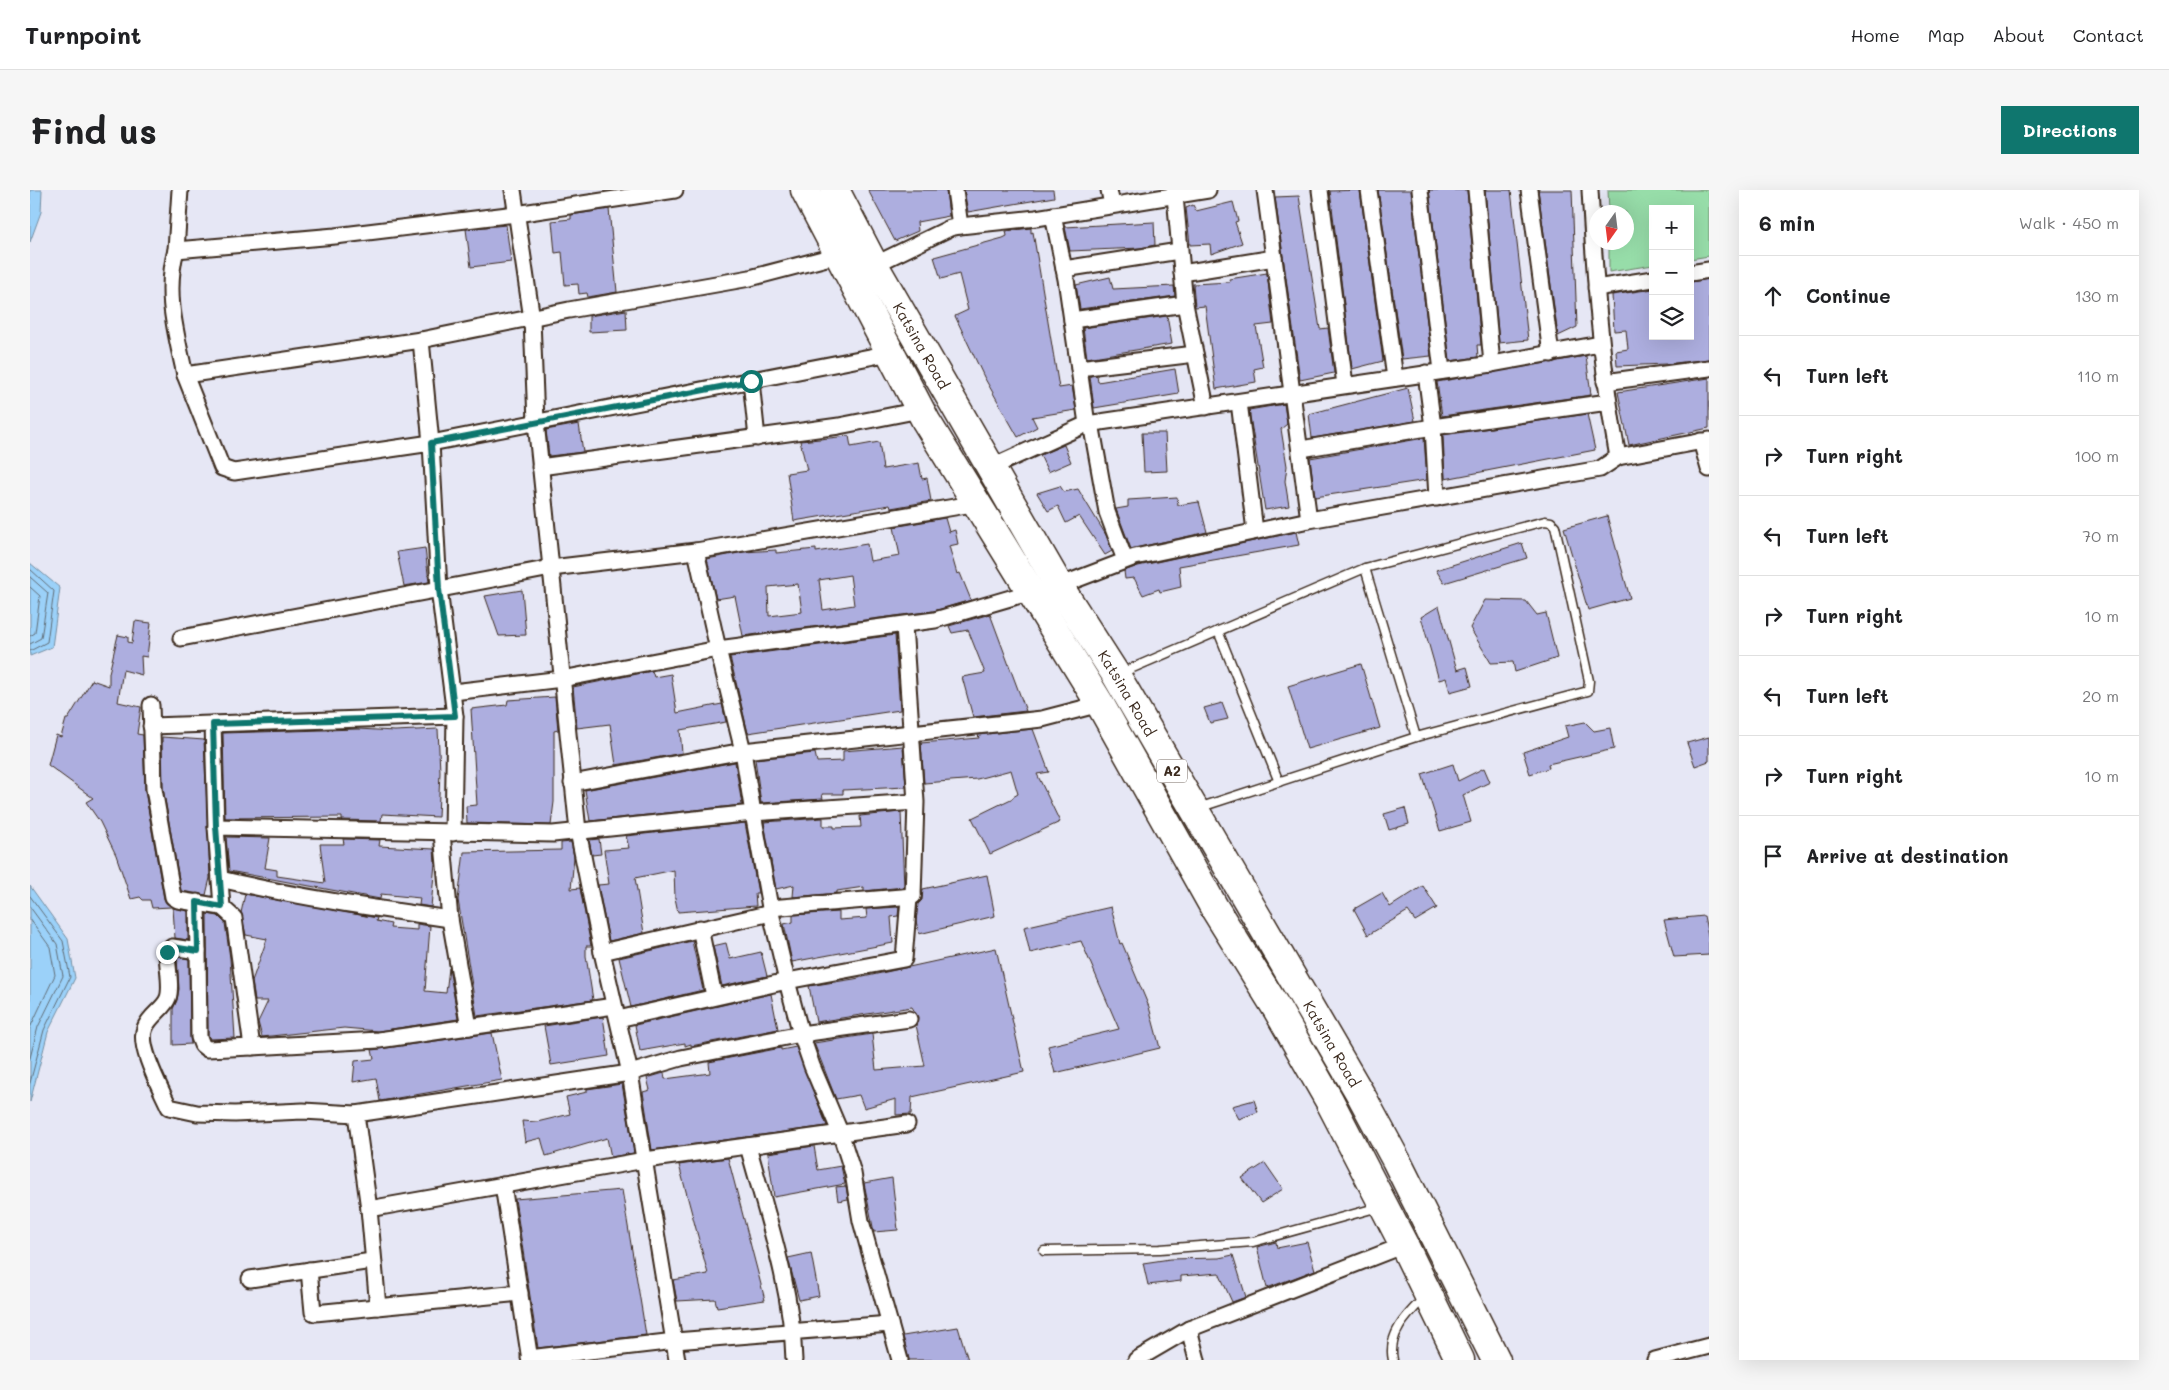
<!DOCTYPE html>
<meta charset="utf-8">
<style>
body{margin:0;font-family:Mali,sans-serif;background:#f6f6f6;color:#202124}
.controls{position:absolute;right:15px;top:15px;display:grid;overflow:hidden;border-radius:0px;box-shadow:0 5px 20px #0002}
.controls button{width:45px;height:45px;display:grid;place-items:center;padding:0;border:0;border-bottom:1px solid #e0e0e0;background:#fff;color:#202124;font:25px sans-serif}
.compass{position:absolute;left:1559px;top:15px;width:45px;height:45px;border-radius:50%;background:#fff;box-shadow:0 5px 20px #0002;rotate:194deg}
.stop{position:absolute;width:15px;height:15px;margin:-11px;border:4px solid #0f766e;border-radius:50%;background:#fff}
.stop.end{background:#0f766e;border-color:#fff;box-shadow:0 1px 5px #0008}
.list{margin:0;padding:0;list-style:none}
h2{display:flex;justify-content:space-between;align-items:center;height:65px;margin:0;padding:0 20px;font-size:21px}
h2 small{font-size:16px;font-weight:400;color:#757577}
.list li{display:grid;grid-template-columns:32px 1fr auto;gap:15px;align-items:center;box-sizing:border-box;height:80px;padding:0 20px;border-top:1px solid #e0e0e0}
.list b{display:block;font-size:19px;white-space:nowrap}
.list em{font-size:16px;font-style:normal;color:#757577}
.icon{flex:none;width:28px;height:28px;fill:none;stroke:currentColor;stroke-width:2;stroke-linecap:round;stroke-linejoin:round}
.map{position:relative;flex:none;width:1679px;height:1170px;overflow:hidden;border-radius:0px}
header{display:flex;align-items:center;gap:30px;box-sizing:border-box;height:70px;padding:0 25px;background:#fff;border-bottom:1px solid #e0e0e0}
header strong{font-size:24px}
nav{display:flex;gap:28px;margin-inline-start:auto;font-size:18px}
.intro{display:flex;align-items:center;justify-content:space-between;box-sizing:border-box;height:120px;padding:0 30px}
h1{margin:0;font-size:35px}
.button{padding:12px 22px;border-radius:0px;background:#0f766e;color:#fff;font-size:18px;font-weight:700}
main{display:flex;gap:30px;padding:0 30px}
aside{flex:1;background:#fff;border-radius:0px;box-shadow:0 5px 20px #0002}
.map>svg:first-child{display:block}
.green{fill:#97dda9;stroke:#698464}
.water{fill:#9bd1f9;stroke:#758ea1}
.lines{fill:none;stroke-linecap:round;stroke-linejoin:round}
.shore{stroke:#616d76;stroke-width:1}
.building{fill:#adaedf;stroke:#3b2a1e;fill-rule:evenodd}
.lane-casing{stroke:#3b2a1e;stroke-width:11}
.street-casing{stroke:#3b2a1e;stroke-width:19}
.highway-casing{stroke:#3b2a1e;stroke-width:31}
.lane{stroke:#fff;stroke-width:8}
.street{stroke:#fff;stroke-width:15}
.highway{stroke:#fff;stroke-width:28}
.route{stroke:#0f766e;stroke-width:6}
.labels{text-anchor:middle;stroke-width:4.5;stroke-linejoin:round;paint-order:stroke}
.shield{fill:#fff;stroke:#766a62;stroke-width:1}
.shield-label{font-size:14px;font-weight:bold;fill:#3b2a1e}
.street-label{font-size:15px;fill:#3b2a1e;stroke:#fff}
</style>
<header>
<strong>Turnpoint</strong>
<nav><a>Home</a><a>Map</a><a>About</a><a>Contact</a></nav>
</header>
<div class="intro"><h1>Find us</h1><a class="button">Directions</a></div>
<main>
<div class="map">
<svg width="1679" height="1170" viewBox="0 0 1679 1170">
<rect width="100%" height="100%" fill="#e6e7f5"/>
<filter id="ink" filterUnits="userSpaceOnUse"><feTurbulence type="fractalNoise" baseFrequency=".02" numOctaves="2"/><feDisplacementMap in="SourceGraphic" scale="10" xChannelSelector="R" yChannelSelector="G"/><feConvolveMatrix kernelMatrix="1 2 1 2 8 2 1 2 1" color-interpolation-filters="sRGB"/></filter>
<g filter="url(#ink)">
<path class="green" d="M1578,0H1679V66L1660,69V19H1623V75L1579,82V53L1596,52V22H1579Z"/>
<g class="water">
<path d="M0,0H12L11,22L0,52Z"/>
<path d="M0,373L30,398L22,457L0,466Z"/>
<path d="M0,696L38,749L45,788L18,842L0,912Z"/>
</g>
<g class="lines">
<g class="shore">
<path d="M0,379L24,401L17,452L0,461"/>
<path d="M0,387L18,403L11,448L0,454"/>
<path d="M0,397L10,406L5,443L0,446"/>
<path d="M0,706L33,751L40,787L14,840L0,893"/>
<path d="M0,717L27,754L33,786L8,837L0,868"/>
<path d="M0,729L20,757L25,785L0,838"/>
</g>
</g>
<g class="building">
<path d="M838,0H916L919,26L887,32L888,41L865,51Z"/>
<path d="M934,0H1023L1024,7L938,22Z"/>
<path d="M1330,0L1353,171L1322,179L1300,1Z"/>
<path d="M1348,0H1381L1401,166L1372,169Z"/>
<path d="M1399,0H1437L1451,155H1447L1448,167L1420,171Z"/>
<path d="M1455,0H1481L1498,150L1469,153Z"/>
<path d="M1508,0H1542L1547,137L1528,146Z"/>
<path d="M1269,6L1290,139L1298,138L1304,183L1270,190L1245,7Z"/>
<path d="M1203,12L1208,31L1205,32L1212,53L1181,64L1180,54L1160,55L1156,18L1163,15L1166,21Z"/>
<path d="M579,19L587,102L558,107L557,103L549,104L548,94L535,95L532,62L525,63L522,31L541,29V25Z"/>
<path d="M1124,32L1125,55L1110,58L1040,61L1035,37Z"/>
<path d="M476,35L481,72L441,77L436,39Z"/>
<path d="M1001,38V43L1003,42L1029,198L1042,196L1046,220L1002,227L1007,237L988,247L954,187L925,126L938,120L929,84L911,89L904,67L973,48L977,46L976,41Z"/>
<path d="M1237,83L1243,134L1226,136L1233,177L1224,179L1226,192L1186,199L1175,116L1165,117L1163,94L1200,92L1199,89Z"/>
<path d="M1080,87L1083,99L1144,96L1145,106L1050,119L1046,95Z"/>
<path d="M1679,89V169L1636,174L1587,176L1586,161L1598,159L1596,140L1584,141L1582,105L1623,99V146H1660V92Z"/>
<path d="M596,120L597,140L559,142V126Z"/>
<path d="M1137,126L1142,154L1057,168L1053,138Z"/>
<path d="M1556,166L1561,205L1412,226L1407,192Z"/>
<path d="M1145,179L1149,204L1064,218L1060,186L1067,185L1068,192Z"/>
<path d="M1679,188V238L1599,255L1588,202Z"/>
<path d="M1378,198L1385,231L1282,248L1279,224Z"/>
<path d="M1254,214L1257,234L1251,239L1257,276L1255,291L1259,316L1235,320L1219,220Z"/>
<path d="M1557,224L1565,260L1415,289L1413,245Z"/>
<path d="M549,234L553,262L519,266L516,240Z"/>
<path d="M1112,243H1135L1137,281L1114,282Z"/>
<path d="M819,246L821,257L849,252L853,279L889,273L892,289L897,288L901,311L861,318L860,315L764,331L757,283L777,280L770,251Z"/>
<path d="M1394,248L1397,290L1285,307L1280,268Z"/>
<path d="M1034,255L1041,272L1018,282L1010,265Z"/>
<path d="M1030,296L1034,302L1048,299L1076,345L1082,361L1075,365L1049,326L1036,333L1028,316L1018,321L1007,303Z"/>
<path d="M1147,307L1148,315L1169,312L1177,342L1101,359L1086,319L1098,317V310Z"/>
<path d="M1577,326L1600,408L1558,420L1534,338Z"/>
<path d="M915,328L919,342L925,340L928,354L919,356L927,384L930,383L941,410L903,421L713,446L705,406L686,409L677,369L714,362L746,360V363L786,359V362L837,354L840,371L870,366L864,337ZM820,385L824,415L793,420L789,390ZM768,394L772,422L739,426L738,397Z"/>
<path d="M1266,342L1269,355L1149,376L1151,397L1130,402L1129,399L1113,405L1104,388L1095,389L1094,381L1108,376Z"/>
<path d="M1492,353L1497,368L1414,393L1406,380Z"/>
<path d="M395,358L399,392L374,396L367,362Z"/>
<path d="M492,400L496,445L469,446L455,406Z"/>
<path d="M1455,410L1496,411L1507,425L1516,423L1527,468L1485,482L1483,472L1461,473L1440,438Z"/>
<path d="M1409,416L1427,480L1437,477L1442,496L1420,502L1416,488L1409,490L1391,427Z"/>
<path d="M960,424L996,521L943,527L932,487L955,483L938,440L922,443L919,436Z"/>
<path d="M105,431L121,433L117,467L111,466L112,485L93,480L88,512L111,517L107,544L113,545L115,601L134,709L141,717L122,718L120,710H113L110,707L101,709L86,665L70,632L56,612L63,608L18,575L26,545L31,547L36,529H38L62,490L79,496V483L88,445L98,447V452L102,453Z"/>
<path d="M865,445L870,520L718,543L700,467Z"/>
<path d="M1331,474L1350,538L1277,559L1258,496Z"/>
<path d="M622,481L624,487L641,484L647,523L692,514L696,532L650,540L652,563L586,575L580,534L547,538L543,497Z"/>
<path d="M525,507L528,540L524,541V612L521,635L437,633L436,616L447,615L441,519L477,515L478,510Z"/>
<path d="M1192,513L1198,529L1180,533L1174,518Z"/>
<path d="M1555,532L1564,541L1580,538L1584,559L1518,574L1519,578L1500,584L1493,562L1538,547L1535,536Z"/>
<path d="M328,539L365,541L408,539L410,582L408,627L352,624L351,631L312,630V627L195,628L193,543Z"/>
<path d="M1003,539L1019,582L1007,584L1030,632L960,664L942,628L983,608V607L988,604L981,580L947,589L894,593L891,553L949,548L948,545Z"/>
<path d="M132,547L174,550L180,688L176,705L151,701L133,598Z"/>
<path d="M1679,547V571L1665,576L1657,553Z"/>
<path d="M873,556L876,597L813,600V604H792L793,609L731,613L725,569L785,563L787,572L813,571V561Z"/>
<path d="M705,572L712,615L560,631L555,600Z"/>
<path d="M1423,574L1428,591L1454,578L1460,592L1433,605L1441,632L1410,641L1392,584Z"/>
<path d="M1375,618L1379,634L1359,640L1354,624Z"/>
<path d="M871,622L874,697L834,701V697L807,701V703L763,707L764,695L746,699L734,632L793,628V636H804V638L831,637L830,626Z"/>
<path d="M715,633L728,703H725L726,716L648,722L645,708L644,680L605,688L614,743L579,751L568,695L579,694L574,660L599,658L596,646Z"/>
<path d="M196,647L240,648L235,678L247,680V686L295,693L290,654H314L313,649L350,650L349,656L404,659L405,673L401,717L389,715L390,708L351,704L350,709L199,681Z"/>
<path d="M569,649L571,664L562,665L559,650Z"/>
<path d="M541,652L544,667L541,699L550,698L561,756H556V766L563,810L447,826L428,710L434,662L531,660V653Z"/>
<path d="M957,685L965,726L889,744L886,731L888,714L892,710L893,699Z"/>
<path d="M1393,696L1407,718L1385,731L1378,721L1338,745L1324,719L1352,703L1360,717Z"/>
<path d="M215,704L347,728L346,731L361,734L360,738L387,740V734L400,736L395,801L416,803L419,778L428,829L348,841L314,838L232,847L228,832L238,811H225L222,791L237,749L216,745L211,723Z"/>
<path d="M869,717L868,726L861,727L863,753L762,772L754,734L763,732V725L809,722V730L837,728L836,719Z"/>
<path d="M1081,717L1090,754L1092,753L1119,817L1130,858L1025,883L1018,856L1089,839L1051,751L1000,763L994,737Z"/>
<path d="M143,718L158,721V750L145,748Z"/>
<path d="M177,724L188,726L195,733L200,768L205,848L180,849L178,845Z"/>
<path d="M1674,726L1679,750V765L1644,767L1634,730Z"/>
<path d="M662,751L673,800L601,817L589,768Z"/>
<path d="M696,753L700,769L731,762L737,786L692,796L683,756Z"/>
<path d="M966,758L994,882L882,907L881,924L866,925V909L834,918L829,905L806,909L784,853L842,844L846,880L895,876L886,835L888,827L882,817L786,832L779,796L824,789Z"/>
<path d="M147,767L159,769L160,847L161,854L143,855V819L147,810L149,799Z"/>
<path d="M741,804L748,839L661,856V854L655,856V853L610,861L605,835Z"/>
<path d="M573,827L579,866L521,875L514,836Z"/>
<path d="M462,843L472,890L350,911L346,888L323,892L325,871L344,869L342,860Z"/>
<path d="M766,857L797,936L622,960L613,902L620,900L617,888L634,883L635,889L680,883L679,872L751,858V860Z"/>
<path d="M592,894L604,963L581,967L577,948L516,966L511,948L495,952L492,931L507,932L540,924L536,907L557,902V899Z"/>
<path d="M1224,910L1228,922L1209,929L1202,916Z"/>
<path d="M784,956L788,980L811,976L815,994L744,1007L738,963Z"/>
<path d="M698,968L735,1110L687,1117L685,1109L647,1111L643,1090L678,1084L649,975Z"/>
<path d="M1235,973L1253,999L1231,1013L1212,988Z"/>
<path d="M862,988L868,1040L844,1042L834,993Z"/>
<path d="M816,996L818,1009L808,1011L806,997Z"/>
<path d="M592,1000L616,1145L508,1158L485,1009Z"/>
<path d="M1246,1052L1247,1058L1277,1052L1285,1080L1237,1098L1227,1057Z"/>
<path d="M781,1063L789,1106L769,1110L758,1068Z"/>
<path d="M1203,1065L1216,1107L1202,1112L1189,1083L1151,1086V1091L1118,1095L1113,1073L1140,1069L1189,1068Z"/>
<path d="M928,1137L938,1170H879L873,1146Z"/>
</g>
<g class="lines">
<defs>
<g id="lane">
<path d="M1335,378L1386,547"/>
<path d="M1188,441L1249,592"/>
<path d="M1091,483L1335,378L1515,331L1521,332L1525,336L1559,491L1558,501L1386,547L1168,618"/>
<path d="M1014,1061L1130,1059L1223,1052L1349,1017"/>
<path d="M1363,1170C1357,1144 1378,1124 1394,1108"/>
</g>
<g id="street">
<path d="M150,0L146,60L305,46L486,24L645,0"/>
<path d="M483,0L502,129L506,232L548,641L572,762L600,883L647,1170"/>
<path d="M925,0L930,36"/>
<path d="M1079,0L1082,15"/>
<path d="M1290,0L1315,195"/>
<path d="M1339,0L1365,188"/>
<path d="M1390,0L1412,181"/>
<path d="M1446,0L1462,174"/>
<path d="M1499,0L1521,164"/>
<path d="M1560,0C1565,90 1571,178 1588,267"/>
<path d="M1145,6L1155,114L1176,217"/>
<path d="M1023,25L1036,89L1057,234"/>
<path d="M146,60C134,104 146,142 155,185L391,150L539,120L720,88L808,65"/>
<path d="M1244,68L1279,330"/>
<path d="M844,75L920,38L930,36L1006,28L1178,0"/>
<path d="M1034,79L1149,61"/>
<path d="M1152,83L1244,68L1235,0"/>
<path d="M1660,83L1679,80"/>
<path d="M1566,98L1623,89"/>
<path d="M1042,130L1155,114"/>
<path d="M391,150L401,253L409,399L425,526L423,643"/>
<path d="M1049,178L1165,164"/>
<path d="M1396,183L1403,237L1407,308"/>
<path d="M155,185L192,278L204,282L401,253L860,163"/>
<path d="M721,191L727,248"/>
<path d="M1575,192L1679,178"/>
<path d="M1209,212L1225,341"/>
<path d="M1061,233L1077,322L1095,370"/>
<path d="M1671,251L1679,279"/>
<path d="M1271,259L1403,237L1578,212"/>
<path d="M510,277L809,236L890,220"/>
<path d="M962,277L1057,234L1462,174L1570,154"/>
<path d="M1029,396L1105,367L1279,330L1570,279L1588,267L1679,250"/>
<path d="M874,435L886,612L723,623L741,723L757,791L874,769L879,708L883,706L886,612"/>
<path d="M151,448L521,378L666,361"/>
<path d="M423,502L532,489L688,459L666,361L948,313"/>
<path d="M121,515L124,599L143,707L148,710L192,717L186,637L523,644L723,623L713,561L688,459L905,430L1001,402"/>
<path d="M183,534L186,637"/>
<path d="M121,536L425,526"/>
<path d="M542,593L713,561L1012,529L1070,514"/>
<path d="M412,643L420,729L439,837"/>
<path d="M190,689C266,707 343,718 420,729"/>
<path d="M167,712L168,761L142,757L137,762C137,775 142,797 138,808C134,819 119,826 115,838C107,856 131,899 139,917L167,923L205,924L273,921L326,924L600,883L651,868L771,844L782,876L810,942L823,983L831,1031L870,1170"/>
<path d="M740,718L883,706"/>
<path d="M670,738L684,806"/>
<path d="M168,761L169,847L172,855L177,859L222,857L204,728L192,717"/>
<path d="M572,762L741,723"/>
<path d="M588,829L757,791L771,844L879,829"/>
<path d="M222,857L349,850L584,816"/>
<path d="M326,924L339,1019L348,1117"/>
<path d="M718,956C737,1026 762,1097 764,1170"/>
<path d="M473,995L500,1170"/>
<path d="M339,1019L615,970L877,934"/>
<path d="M279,1080L283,1122L285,1123L490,1103"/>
<path d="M220,1089L342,1071"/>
<path d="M1159,1139L1167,1170"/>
<path d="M499,1168L645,1151L860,1134"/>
<path d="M1106,1170L1159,1139L1374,1055"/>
<path d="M1625,1170L1679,1156"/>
</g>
<g id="highway">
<path d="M775,0L896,231L1070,514L1185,719L1247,819L1299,910L1374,1055L1430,1170"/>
<path id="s1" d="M805,0L844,75L1029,396L1086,485L1332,907L1366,970L1466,1170"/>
</g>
</defs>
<use href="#lane" class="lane-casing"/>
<use href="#street" class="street-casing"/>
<use href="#highway" class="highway-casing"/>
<use href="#lane" class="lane"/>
<use href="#street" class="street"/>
<use href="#highway" class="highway"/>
</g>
</g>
<g class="lines" filter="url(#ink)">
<path class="route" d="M137,762L142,757L168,761L167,712L192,717L186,636L183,534L425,526L409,399L401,253L721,191"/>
</g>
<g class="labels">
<rect class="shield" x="1127" y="569.5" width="30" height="23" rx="4"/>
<g class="shield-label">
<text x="1142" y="586">A2</text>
</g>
<g class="street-label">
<text dy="5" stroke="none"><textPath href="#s1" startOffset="178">Katsina Road</textPath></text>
<text dy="5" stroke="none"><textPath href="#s1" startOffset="582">Katsina Road</textPath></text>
<text dy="5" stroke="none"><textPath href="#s1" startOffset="988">Katsina Road</textPath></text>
</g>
</g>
</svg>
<div class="controls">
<button>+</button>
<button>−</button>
<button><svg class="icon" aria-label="layers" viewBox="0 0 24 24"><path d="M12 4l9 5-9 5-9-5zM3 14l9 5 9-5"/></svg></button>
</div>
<svg class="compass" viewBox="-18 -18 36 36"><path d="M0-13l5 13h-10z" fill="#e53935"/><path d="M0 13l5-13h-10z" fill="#757577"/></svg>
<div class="stop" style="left:721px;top:191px"></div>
<div class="stop end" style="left:137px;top:762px"></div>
</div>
<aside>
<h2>6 min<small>Walk · 450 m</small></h2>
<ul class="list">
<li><svg class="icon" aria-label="ahead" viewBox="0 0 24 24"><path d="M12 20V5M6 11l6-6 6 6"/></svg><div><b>Continue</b></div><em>130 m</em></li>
<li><svg class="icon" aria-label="left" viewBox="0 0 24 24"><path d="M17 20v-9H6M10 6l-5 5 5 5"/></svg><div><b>Turn left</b></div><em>110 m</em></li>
<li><svg class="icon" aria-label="right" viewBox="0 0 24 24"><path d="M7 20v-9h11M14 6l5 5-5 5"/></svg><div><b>Turn right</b></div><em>100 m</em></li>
<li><svg class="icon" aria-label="left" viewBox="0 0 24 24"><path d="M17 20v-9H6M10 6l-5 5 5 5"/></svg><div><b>Turn left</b></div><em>70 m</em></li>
<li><svg class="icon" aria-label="right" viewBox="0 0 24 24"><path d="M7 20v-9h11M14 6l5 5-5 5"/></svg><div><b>Turn right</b></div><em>10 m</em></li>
<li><svg class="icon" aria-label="left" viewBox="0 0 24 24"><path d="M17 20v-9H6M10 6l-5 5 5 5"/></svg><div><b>Turn left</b></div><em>20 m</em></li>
<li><svg class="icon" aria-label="right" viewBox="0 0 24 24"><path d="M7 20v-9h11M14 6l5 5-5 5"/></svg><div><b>Turn right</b></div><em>10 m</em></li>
<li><svg class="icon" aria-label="arrive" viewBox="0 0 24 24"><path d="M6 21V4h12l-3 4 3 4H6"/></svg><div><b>Arrive at destination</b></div></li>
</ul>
</aside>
</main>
